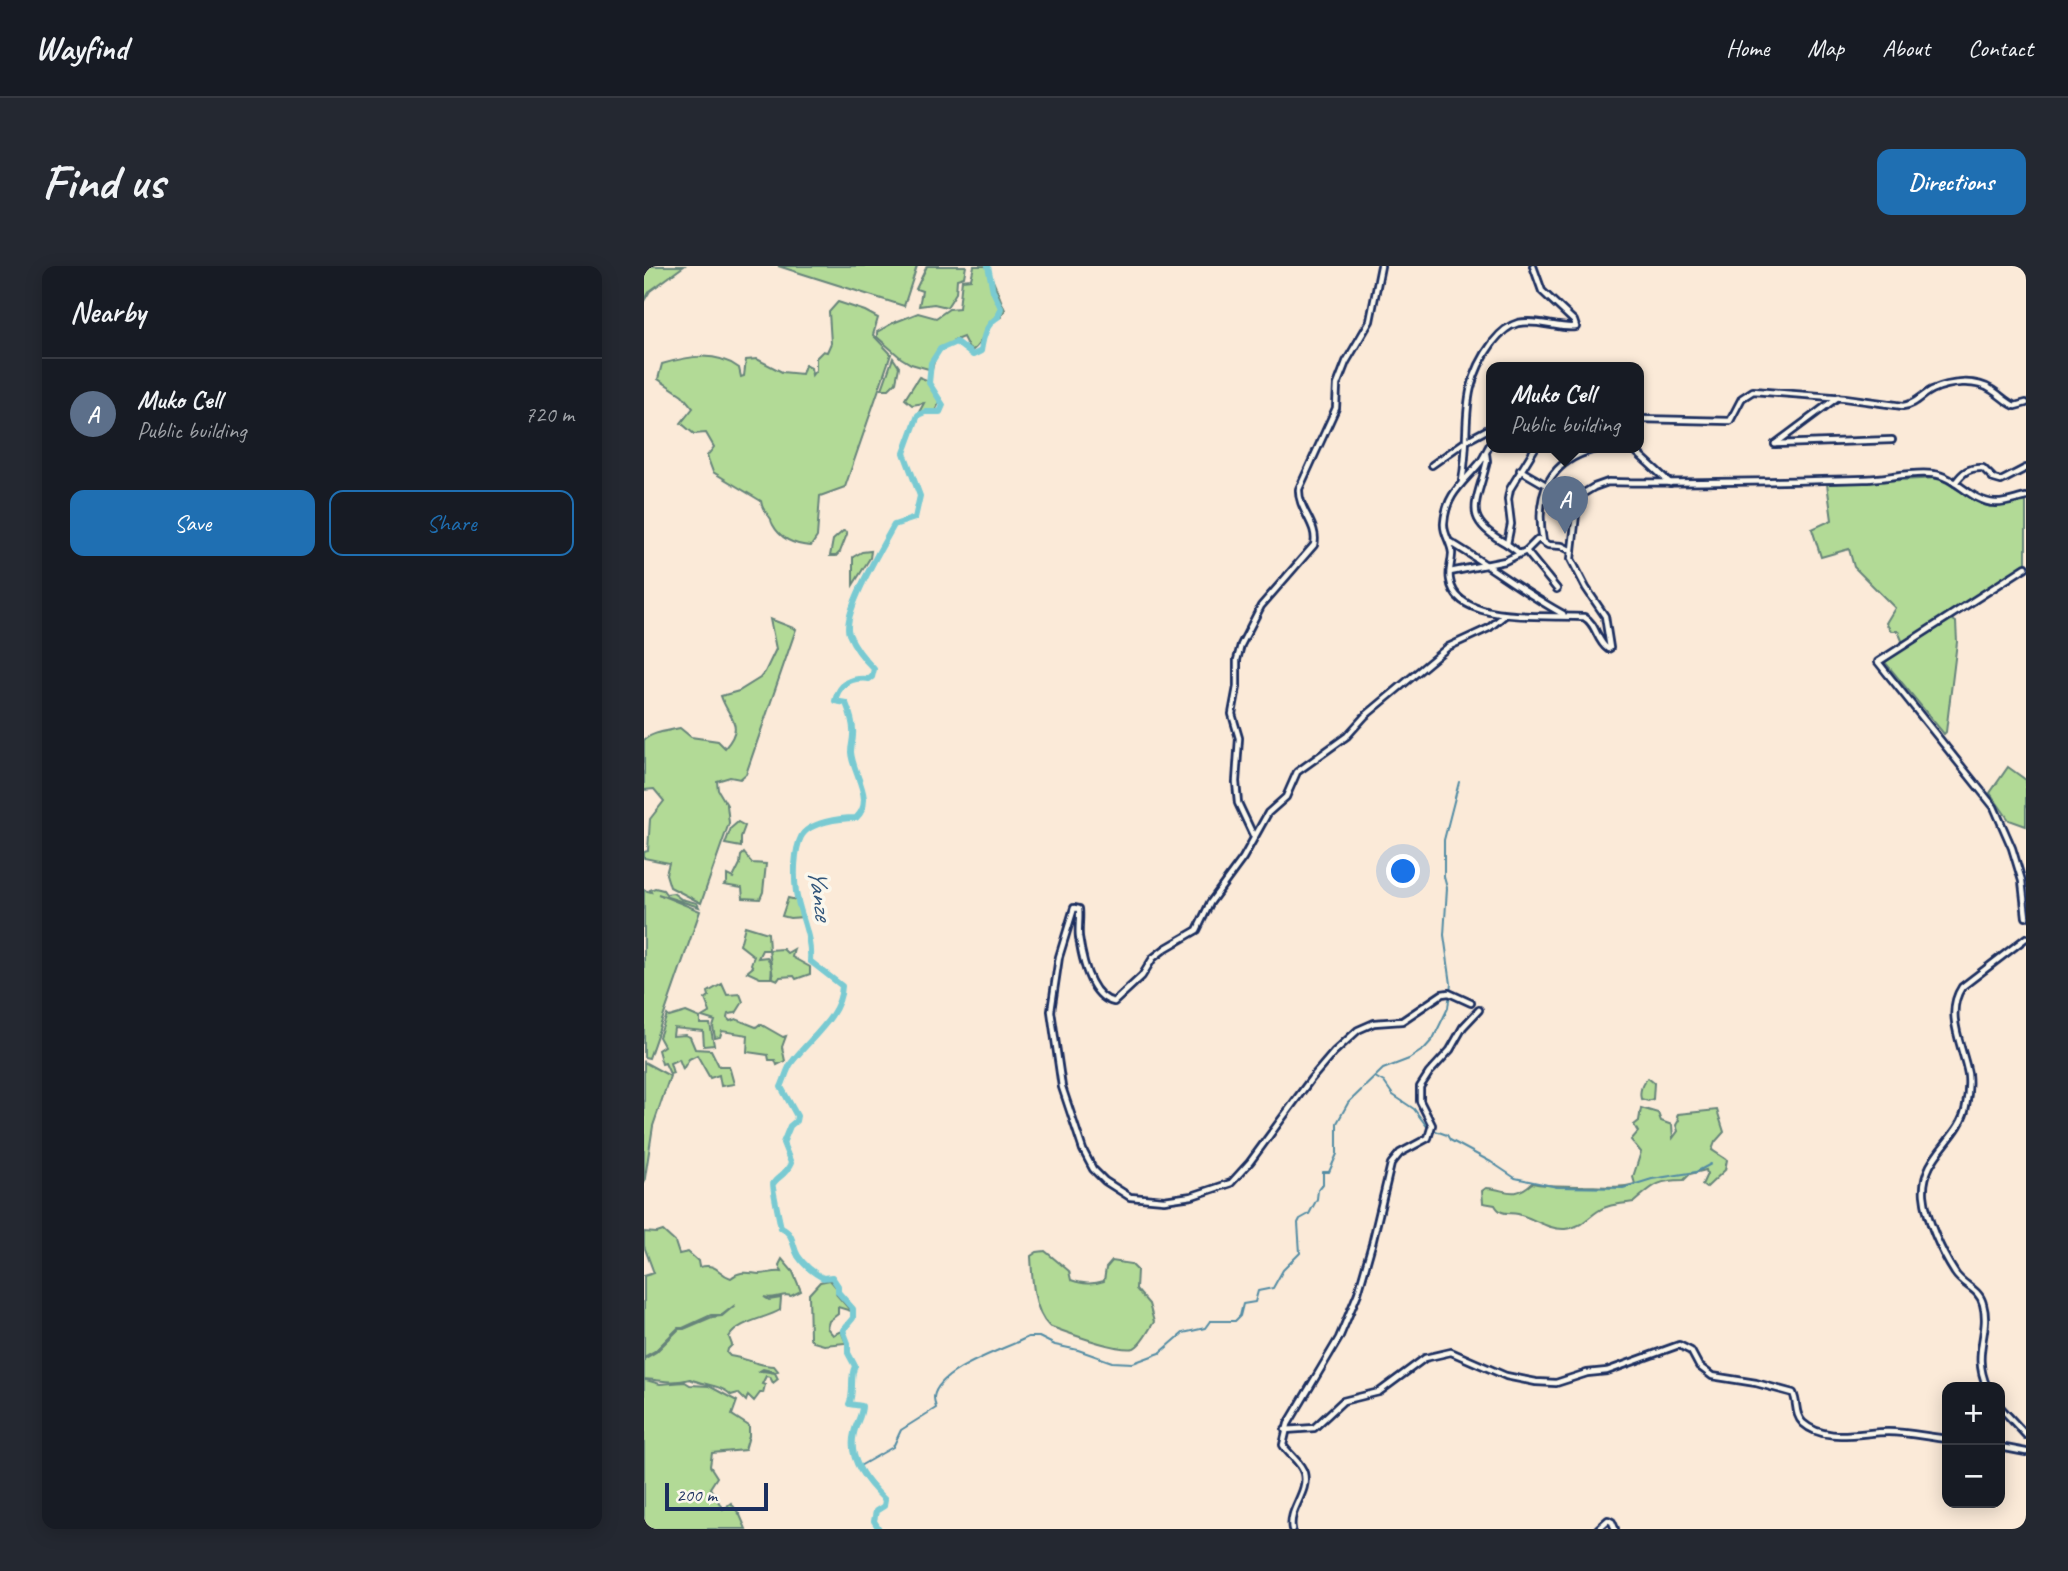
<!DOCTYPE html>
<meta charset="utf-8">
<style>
body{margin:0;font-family:Caveat,sans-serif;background:#242831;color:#f1f3f6}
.controls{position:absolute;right:21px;bottom:21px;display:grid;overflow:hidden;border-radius:14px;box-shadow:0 4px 18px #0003}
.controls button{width:63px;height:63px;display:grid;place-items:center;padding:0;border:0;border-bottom:2px solid #363941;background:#171b24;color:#f1f3f6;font:35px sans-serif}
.scale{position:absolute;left:21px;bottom:18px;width:103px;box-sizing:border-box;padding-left:7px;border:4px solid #1b2f5e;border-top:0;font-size:19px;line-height:24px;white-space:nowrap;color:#1b2f5e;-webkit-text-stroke:5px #fbf7ec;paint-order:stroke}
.you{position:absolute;left:760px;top:606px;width:24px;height:24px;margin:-18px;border:5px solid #fff;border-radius:50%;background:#1a73e8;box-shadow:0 0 0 10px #1a73e833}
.badge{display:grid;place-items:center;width:46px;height:46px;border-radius:50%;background:#1f6fb2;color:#fff;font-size:23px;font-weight:700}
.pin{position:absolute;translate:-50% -58px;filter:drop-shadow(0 2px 4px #0008)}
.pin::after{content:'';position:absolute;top:37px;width:24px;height:21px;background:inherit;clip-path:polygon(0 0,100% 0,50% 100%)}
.popup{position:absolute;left:842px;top:96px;width:158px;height:91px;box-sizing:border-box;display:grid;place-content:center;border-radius:14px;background:#171b24;filter:drop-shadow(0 2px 5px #0005);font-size:23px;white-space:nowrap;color:#9ea1a6}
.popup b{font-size:26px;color:#f1f3f6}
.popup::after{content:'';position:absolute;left:50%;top:100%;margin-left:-14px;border:14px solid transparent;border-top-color:#171b24}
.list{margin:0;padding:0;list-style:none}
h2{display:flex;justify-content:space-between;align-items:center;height:91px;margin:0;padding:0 28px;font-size:30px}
h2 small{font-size:23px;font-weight:400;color:#9ea1a6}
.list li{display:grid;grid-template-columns:46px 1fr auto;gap:21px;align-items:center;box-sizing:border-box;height:112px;padding:0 28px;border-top:2px solid #363941}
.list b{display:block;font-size:26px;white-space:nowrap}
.list p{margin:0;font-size:23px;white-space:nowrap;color:#9ea1a6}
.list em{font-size:23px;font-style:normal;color:#9ea1a6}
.actions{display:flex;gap:14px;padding:21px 28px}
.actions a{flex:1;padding:16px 0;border:2px solid #1f6fb2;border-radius:14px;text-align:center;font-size:24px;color:#1f6fb2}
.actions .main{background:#1f6fb2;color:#fff}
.map{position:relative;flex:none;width:1382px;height:1263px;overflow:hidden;border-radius:14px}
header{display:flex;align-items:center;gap:42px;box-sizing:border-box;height:98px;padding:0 35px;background:#171b24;border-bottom:2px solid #363941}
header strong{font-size:33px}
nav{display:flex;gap:38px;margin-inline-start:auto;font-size:24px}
.intro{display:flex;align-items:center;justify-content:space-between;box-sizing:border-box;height:168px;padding:0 42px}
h1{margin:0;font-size:49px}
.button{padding:18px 32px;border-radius:14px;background:#1f6fb2;color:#fff;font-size:24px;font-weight:700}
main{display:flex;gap:42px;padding:0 42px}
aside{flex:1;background:#171b24;border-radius:14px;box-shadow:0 4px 18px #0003}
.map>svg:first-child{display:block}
.green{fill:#b2da96;stroke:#66847a;stroke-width:2}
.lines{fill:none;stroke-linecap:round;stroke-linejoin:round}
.stream{stroke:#538ca4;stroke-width:2}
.river{stroke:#79cad2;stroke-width:6}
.minor-casing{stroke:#1b2f5e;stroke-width:10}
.minor{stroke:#fbf7ec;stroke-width:4.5}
.labels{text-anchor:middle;stroke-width:7;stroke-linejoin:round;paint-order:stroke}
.water-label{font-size:26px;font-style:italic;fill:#32567b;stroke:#fbf7ec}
</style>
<header>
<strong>Wayfind</strong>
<nav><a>Home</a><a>Map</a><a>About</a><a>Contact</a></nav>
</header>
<div class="intro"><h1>Find us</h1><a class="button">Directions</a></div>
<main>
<aside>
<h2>Nearby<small></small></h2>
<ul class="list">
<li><span class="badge" style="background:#5c6f8a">A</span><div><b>Muko Cell</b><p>Public building</p></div><em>720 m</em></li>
</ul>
<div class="actions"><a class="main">Save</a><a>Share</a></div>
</aside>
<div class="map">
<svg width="1382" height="1263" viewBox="0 0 1382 1263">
<rect width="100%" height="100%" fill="#fbead8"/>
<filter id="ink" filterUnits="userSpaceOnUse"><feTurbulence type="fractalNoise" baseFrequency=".0143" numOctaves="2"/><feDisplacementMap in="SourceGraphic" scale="14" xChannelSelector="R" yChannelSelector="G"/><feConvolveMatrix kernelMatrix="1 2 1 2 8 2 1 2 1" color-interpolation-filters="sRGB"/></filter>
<g filter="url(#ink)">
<g class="green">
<path d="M0,0H40L6,25L0,35Z"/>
<path d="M134,0H273L260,40Z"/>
<path d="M283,0H322L320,11L313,13L312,27L303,41L290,38L275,40L278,25L272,23Z"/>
<path d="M330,0C331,0 341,0 342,0C345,2 358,38 361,44L357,51C339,57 342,74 329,84L325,83L319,71L309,75V79C297,78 290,92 288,104L267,98L257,92L233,71V66L249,57L274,47L292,52L305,43L315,42L318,14L327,13Z"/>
<path d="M194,36L221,45L234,52L229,69L247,88L201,221L176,230L173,271L167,280C152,279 137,274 129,259C124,250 131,258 124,249C120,244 118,242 117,235L69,206L63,190L70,181L62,167L50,168L37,157L49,142L38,129L14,113L18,98C45,90 72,85 95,102L97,111L100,110L102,94L113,93L138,106L158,108L161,99L167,102L168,109L172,104V92L179,85L183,86L187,77L185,46Z"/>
<path d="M249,92L255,101L252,116L245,123H238Z"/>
<path d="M275,111L285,115L296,135L291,145H280L274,148L280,137L268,139L261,133Z"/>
<path d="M1295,212L1332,235L1346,241L1382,235V300L1259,377L1254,365H1247L1242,357L1251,342L1210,301L1205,283L1177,291L1168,263L1188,254L1183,218Z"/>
<path d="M199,265L203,266V268L196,286L192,290H186L189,274Z"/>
<path d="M227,285L226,292L209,319V291L218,286Z"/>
<path d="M126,353L152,363L102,508L96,513L86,511L73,515L74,524L83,539L85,557L57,637L26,621L22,608L25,597L0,592V586L4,585L6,553L20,535L10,523L0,524V474C9,466 24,465 36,462L47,471L74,475L81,482C102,458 84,452 77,430L95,425L116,412L121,406L132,383Z"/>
<path d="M1307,353L1312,356L1313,376L1302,466L1300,468L1240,395Z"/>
<path d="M1364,501L1382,514V560L1365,554L1346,527Z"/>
<path d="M94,556L101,560L97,571V581L81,578L87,562Z"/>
<path d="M100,587L108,597L122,598L119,626L116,633L99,632L98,622L80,619L83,616V609L89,612L96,598L97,590Z"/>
<path d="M11,622L19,624L22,628L29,627L37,633L53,637L55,641L14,628L56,645L5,792L0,791V624L7,626L6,624Z"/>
<path d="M144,632L153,634L159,651L146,652L138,650Z"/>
<path d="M101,660L124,667L125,684H118L114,692L123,691L128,701L127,712H116L103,706L109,701L107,698L110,690L96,679Z"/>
<path d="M139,683L143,687L150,683L148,691L166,701V708L152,713L150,710L136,711L134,714L129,712L125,684Z"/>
<path d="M78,718L83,729L96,728L99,736L92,747L84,748L83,752L86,755L92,753L112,761L116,758L139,771L142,770L138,781L141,795L133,799L131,794H125L124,789L103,786L104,769L78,765L76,771L71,772L69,761L71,755L58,751L66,746L61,733L65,730L64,726Z"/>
<path d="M42,746L56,752V758H66L70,779L60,780L59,765L30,762L29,770L41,769L46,771L51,783L67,784L75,800H85L90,818L77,820L75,809L66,812L53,789L45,793L39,803L35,793L26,797L29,807L26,808L21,797L18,798L14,784L20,780L15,771L23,749L25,751Z"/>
<path d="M0,796L26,810L9,860L0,918Z"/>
<path d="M1004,812L1010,817L1009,833L1004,835L997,833C995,826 998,816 1004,812Z"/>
<path d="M997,842L1014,847L1017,855L1028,859L1029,872L1034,865L1032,859L1035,854L1033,851L1034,848L1073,844L1080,866L1071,876L1068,884L1083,894L1081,904L1062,922L1058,919L1063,908L1062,904L1046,908L1040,914C1012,914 1009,920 990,936C978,938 964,938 954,945C942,953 936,962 921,963C905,964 889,952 874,948C864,946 857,950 851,939L839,937L838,925L842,922C863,923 869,934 888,917C906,921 922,919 940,920C958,920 973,923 991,918L989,911L997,886L987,874L994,866L990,859L995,855Z"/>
<path d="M19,965L31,976L35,988L44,986L54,995L55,1001C75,997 72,1007 87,1012C97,1004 104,1007 115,1008C123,1008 130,1005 138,1006L135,999L138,993L149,1006L157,1025L147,1030C139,1027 130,1034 120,1031L125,1034L137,1032L136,1044C121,1053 95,1055 85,1071L88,1079L84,1083L83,1087L86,1090C102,1092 115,1100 130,1100L134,1105L132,1106L119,1103L114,1106L119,1105L131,1107L134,1113L129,1117L126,1111L122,1110L118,1118L121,1119L119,1127H116L110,1135L104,1129L102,1135L94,1127L87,1129C78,1119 59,1119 46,1113C30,1118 16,1114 0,1113V1093L12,1086L35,1063H40L68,1051L78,1050L91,1039L78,1049H67L39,1062H34L11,1085L0,1091V1010L10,1007L0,980V966L13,967Z"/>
<path d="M401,985L425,1005L427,1014C439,1018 448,1019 460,1015L462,1002L468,995L487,998L493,1004L492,1023L505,1038L510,1056C505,1063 498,1079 490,1082C475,1086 421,1066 405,1060C389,1044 388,1011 387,990L393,986Z"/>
<path d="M186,1014L192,1021V1028L207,1045L194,1041V1048L185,1055L183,1062L189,1069L197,1065L202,1077L180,1079L169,1076L166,1072L165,1028L176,1016Z"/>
<path d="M2,1114L16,1118L41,1116L46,1119L65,1120L93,1135L88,1149L105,1160V1170L101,1184L68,1187L66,1200L73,1211L66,1222L79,1243L87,1237L96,1249L102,1263H0V1114Z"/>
</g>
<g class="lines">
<g class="stream">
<path d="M731,811L740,816L749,829L770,843L784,862"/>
<path d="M789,864L803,869L806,874L847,896L871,912L913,921L979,922L1008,913L1052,906L1067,898"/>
<path d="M214,1201L249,1181L257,1164L292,1142C291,1138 290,1134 290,1131C294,1103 362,1083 384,1071H395L411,1079L434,1084L468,1096L489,1097L516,1087L539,1067L561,1062L566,1055H591L596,1050L599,1038L611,1036L614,1025L629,1022L639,1004L656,987L654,957L656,953L665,948L673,933L674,924L679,918V906H685L693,888V857L704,837L739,803L765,793L780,783L789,773L804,742L807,718L800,669L803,622L800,611V574L815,516"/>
</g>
<path class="river" d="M235,1263L230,1255L232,1245L240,1240L241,1234C224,1217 203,1194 210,1167C212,1157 218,1150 218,1140L205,1138C211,1126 205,1112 211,1100L204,1087V1077L199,1064L209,1052V1043L194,1026V1020L188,1011L179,1012C170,1007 160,999 154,990C147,978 151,968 137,962C136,957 128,920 129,918C133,911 142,909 147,897L139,877L146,860L152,855L153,850L137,821C141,813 143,802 148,796C165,773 197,751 198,720L166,695C168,670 156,650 152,626C150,611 150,585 157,571C164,556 197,552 212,552C232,534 208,507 207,486C207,480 209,475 209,469C210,459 206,447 202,437L191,435C195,417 208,411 225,413L228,411L230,403C221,394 210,380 205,368C197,348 239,279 250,259L271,252L276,230L260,187L274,149L281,146H296L299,139L285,117L287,97L296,83L312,76L329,89L337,85C339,72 342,58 354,51L357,42L349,25L344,0"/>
<defs>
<g id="minor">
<path d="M995,153L1086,155L1098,132L1109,125L1201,132L1259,140C1271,139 1278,129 1288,124C1306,116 1331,113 1348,124C1356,129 1362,136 1371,140L1382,137"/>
<path d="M848,176C842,183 841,192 834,199C818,218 802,229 800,257C799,268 807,276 808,287C808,296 804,305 806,314C812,360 907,348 940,351C953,358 952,375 964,383L966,382L961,350L942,322L927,293L933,239L940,227L950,221L964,216C1049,218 1135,215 1220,213C1242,213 1266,205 1289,208C1312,210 1327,236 1351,237C1360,238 1372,233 1382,231"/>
<path d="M1131,178L1248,174"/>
<path d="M1131,178L1194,131"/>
<path d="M988,182L1026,217"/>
<path d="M842,188L843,195C833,239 816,252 863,278"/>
<path d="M788,199L822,175L848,161"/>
<path d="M876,204L907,222L938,232"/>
<path d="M818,215C828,160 812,126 849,76C856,67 863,60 874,57C894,53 914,63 932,61L930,55L898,25L889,0"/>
<path d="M1311,217C1319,206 1325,201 1339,202L1350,213L1357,215L1382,202"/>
<path d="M899,275C890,227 906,193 955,182"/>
<path d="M806,276C845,299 880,327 919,348"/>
<path d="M882,285L913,323"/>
<path d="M875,287L863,278L867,258L864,233L866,223L891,182"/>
<path d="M1382,301L1234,396L1350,541L1368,582L1378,615L1382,651"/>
<path d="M806,306L861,295L882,285L894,273L904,279L918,280L928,285"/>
<path d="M610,571L594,537L592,516L595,472L588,448L593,421V394L597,379L617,340L670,279C675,259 654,244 655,223L692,142L693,119L702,96L726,55L737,0"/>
<path d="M827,737L805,727L798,728L758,755L730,757L714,764L690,786L667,813L606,896L587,917L548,930L520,934L486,931L461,915L449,903L439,884L418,821L407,745L415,691L430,642L435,643C436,652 434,662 435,671C438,692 446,731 470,736L498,710L509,692L522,682L553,664L566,637L599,592L624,547L642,531L653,506L703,470L721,450L804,381L845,362L861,349"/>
<path d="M1343,1121C1327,1086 1347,1067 1339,1038C1335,1022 1319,1020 1311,1007C1298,987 1282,953 1280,929C1277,889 1317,873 1322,840C1324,830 1325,818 1324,808C1319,780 1300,748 1318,721L1382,672"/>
<path d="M1356,1141L1382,1169"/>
<path d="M641,1164L670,1162L699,1135L735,1126L781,1092L807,1086L862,1110L892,1116L912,1117L943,1107L963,1105L1035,1079L1047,1085L1055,1100L1068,1110L1112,1117L1149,1127C1154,1137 1150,1148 1159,1157C1181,1177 1217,1166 1244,1166C1263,1166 1284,1171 1303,1173"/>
<path d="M1356,1181L1382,1186"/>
<path d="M648,1263C644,1243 665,1227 660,1207C657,1196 645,1189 639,1179L644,1158L695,1072L714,1027L728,978L747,898L756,887L784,872L788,859L776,835V821L785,807L806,784L819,761L835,744"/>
<path d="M954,1263L964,1254L968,1256L971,1263"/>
</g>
</defs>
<use href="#minor" class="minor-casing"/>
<use href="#minor" class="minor"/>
</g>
</g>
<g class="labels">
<g class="water-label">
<text transform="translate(177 628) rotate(82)" y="9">Yanze</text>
</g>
</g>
</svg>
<div class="controls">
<button>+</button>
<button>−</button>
</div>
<div class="scale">200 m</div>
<div class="you"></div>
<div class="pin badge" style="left:921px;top:268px;background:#5c6f8a">A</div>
<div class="popup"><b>Muko Cell</b>Public building</div>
</div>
</main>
